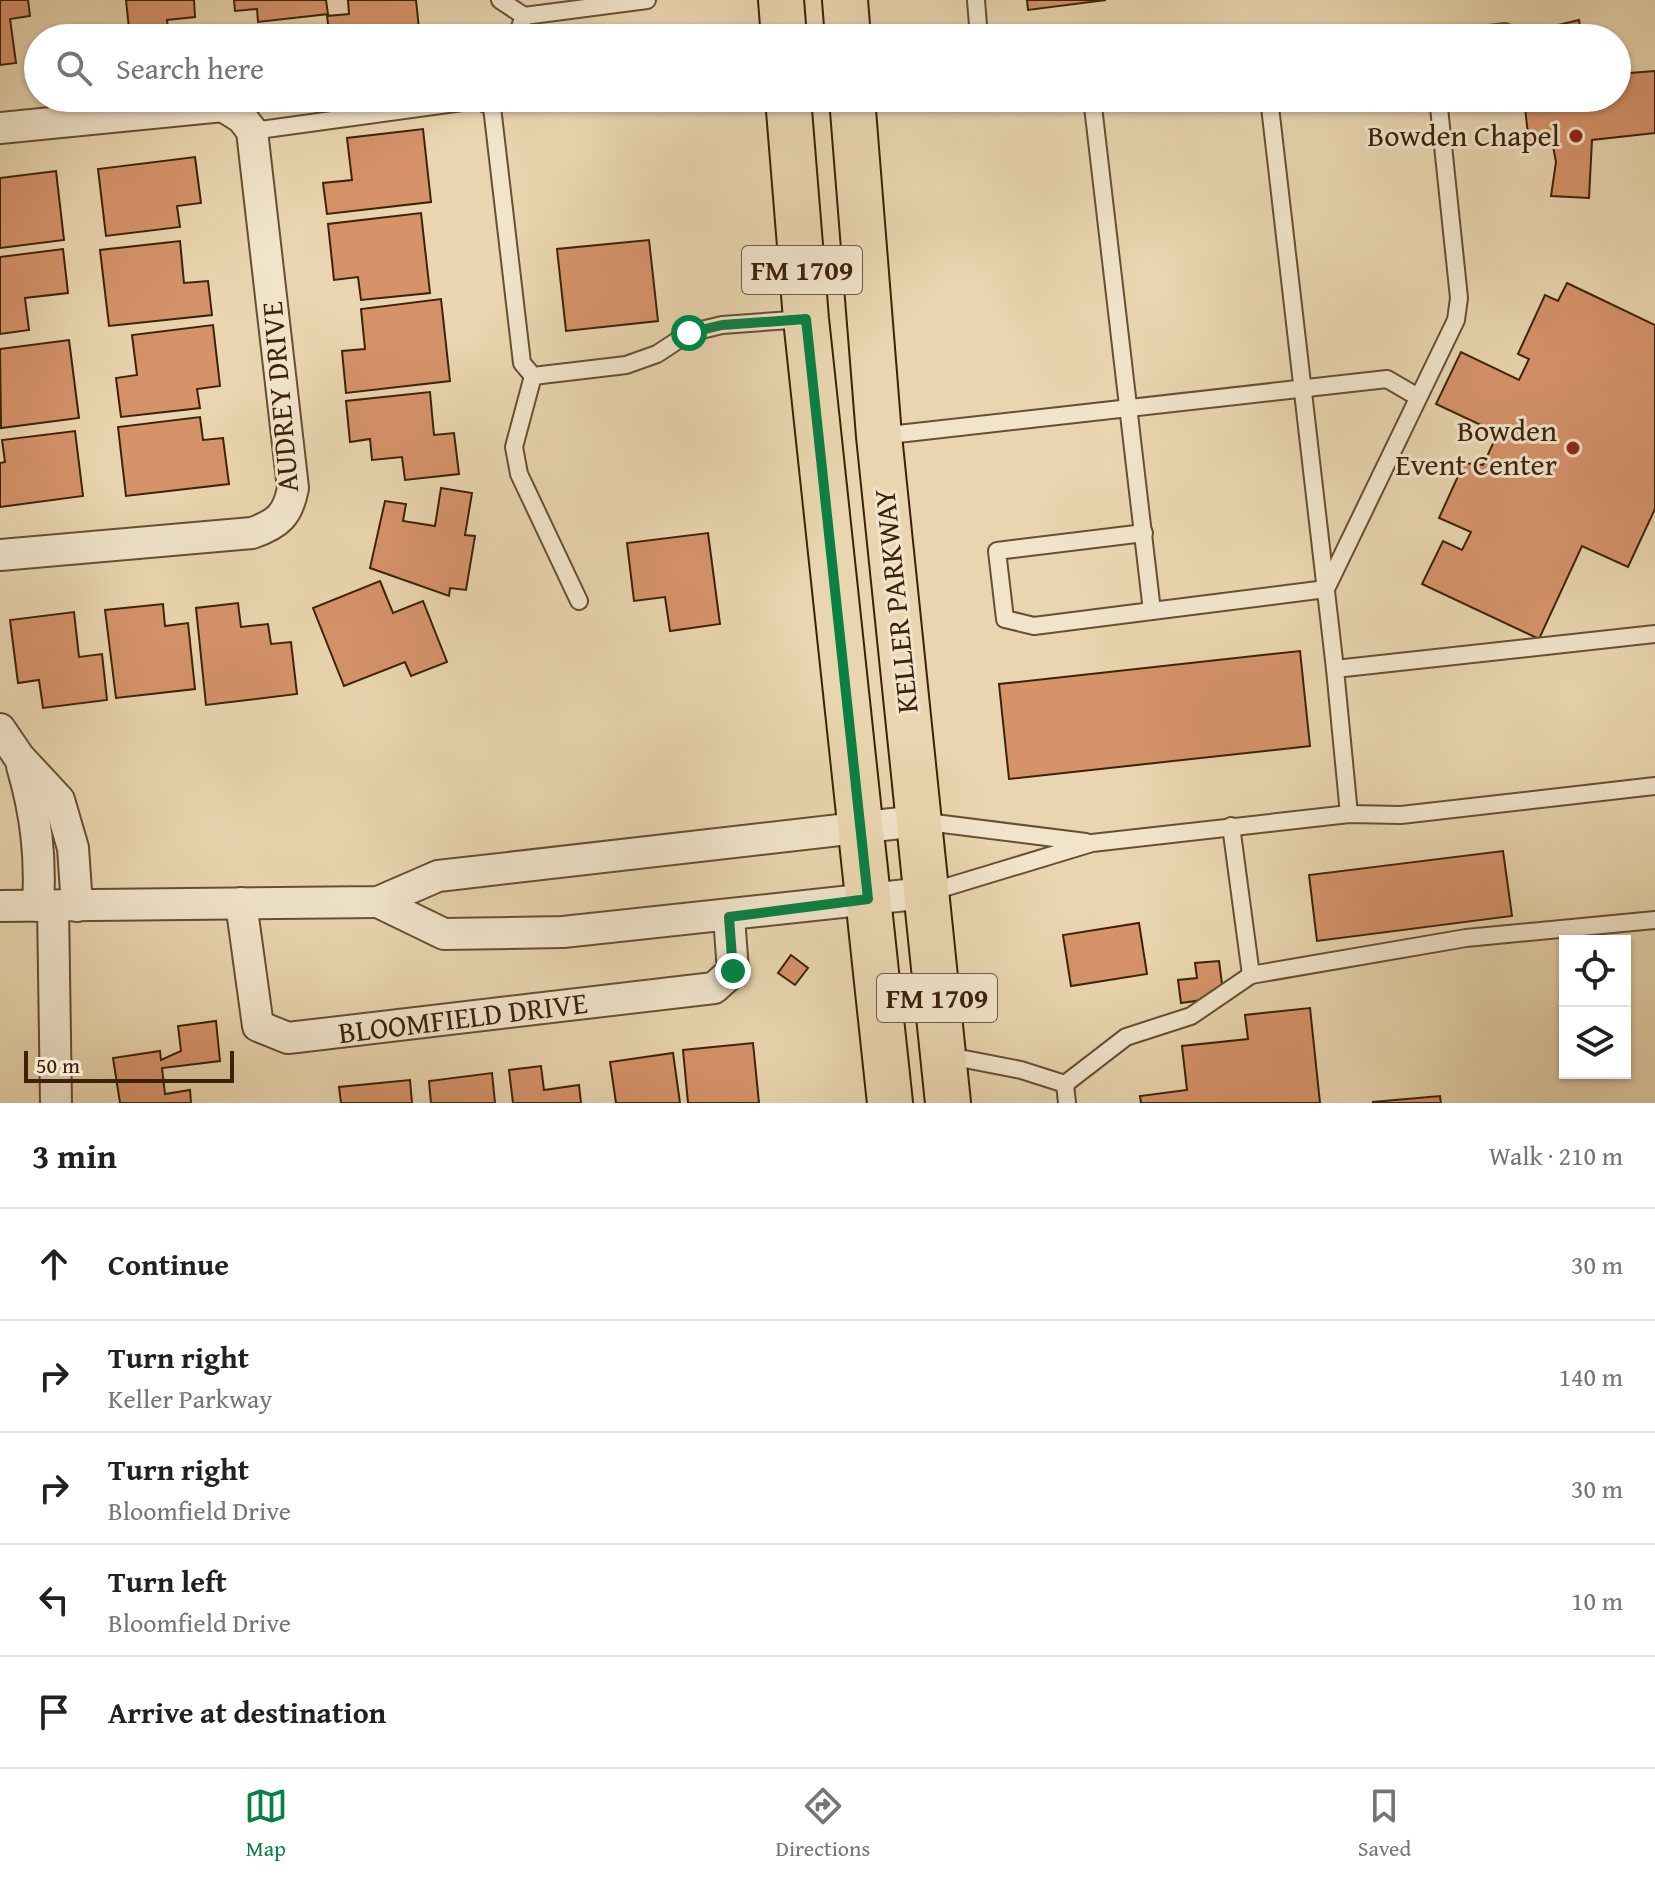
<!DOCTYPE html>
<meta charset="utf-8">
<style>
body{margin:0;font-family:"Gentium Book Plus",serif;background:#f6f6f6;color:#202124}
.controls{position:absolute;right:24px;bottom:24px;display:grid;overflow:hidden;border-radius:0px;box-shadow:0 2px 6px #0004}
.controls button{width:72px;height:72px;display:grid;place-items:center;padding:0;border:0;border-bottom:2px solid #e0e0e0;background:#fff;color:#202124;font:40px sans-serif}
.scale{position:absolute;left:24px;bottom:20px;width:210px;box-sizing:border-box;padding-left:8px;border:4px solid #3c2209;border-top:0;font-size:22px;line-height:28px;white-space:nowrap;color:#3c2209;-webkit-text-stroke:6px #f1e4cb;paint-order:stroke}
.stop{position:absolute;width:24px;height:24px;margin:-18px;border:6px solid #0b8043;border-radius:50%;background:#fff}
.stop.end{background:#0b8043;border-color:#fff;box-shadow:0 2px 8px #0008}
.list{margin:0;padding:0;list-style:none}
h2{display:flex;justify-content:space-between;align-items:center;height:104px;margin:0;padding:0 32px;font-size:34px}
h2 small{font-size:26px;font-weight:400;color:#757577}
.list li{display:grid;grid-template-columns:52px 1fr auto;gap:24px;align-items:center;box-sizing:border-box;height:112px;padding:0 32px;border-top:2px solid #e0e0e0}
.list b{display:block;font-size:30px;white-space:nowrap}
.list p{margin:0;font-size:26px;white-space:nowrap;color:#757577}
.list em{font-size:26px;font-style:normal;color:#757577}
.icon{flex:none;width:44px;height:44px;fill:none;stroke:currentColor;stroke-width:2;stroke-linecap:round;stroke-linejoin:round}
.map{position:relative;flex:none;width:1655px;height:1103px;overflow:hidden}
.search{position:absolute;background:#fff;box-shadow:0 2px 6px #0004;left:24px;right:24px;top:24px;height:88px;display:flex;align-items:center;gap:20px;box-sizing:border-box;padding:0 28px;border-radius:44px;color:#757577;font-size:30px}
.sheet{height:664px;background:#fff}
nav{display:flex;justify-content:space-around;align-items:center;box-sizing:border-box;height:112px;border-top:2px solid #e0e0e0;background:#fff;font-size:22px;color:#757577}
nav a{display:grid;justify-items:center;gap:4px}
nav .on{color:#0b8043}
.map>svg:first-child{display:block}
.building{fill:#d6936a;stroke:#3c2209;stroke-width:2}
.lines{fill:none;stroke-linecap:round;stroke-linejoin:round}
.service-casing{stroke:#674f32;stroke-width:20}
.minor-casing{stroke:#674f32;stroke-width:34}
.primary-casing{stroke:#3c2209;stroke-width:48}
.service{stroke:#f1e4cb;stroke-width:16}
.minor{stroke:#f1e4cb;stroke-width:30}
.primary{stroke:#e9d5af;stroke-width:44}
.route{stroke:#0b8043;stroke-width:10}
.poi-dot{fill:#8f2418;stroke:#f1e4cb;stroke-width:3}
.labels{text-anchor:middle;stroke-width:6;stroke-linejoin:round;paint-order:stroke}
.shield{fill:#f1e4cb;stroke:#725c43;stroke-width:2}
.shield-label{font-size:28px;font-weight:bold;fill:#3c2209}
.poi-label{font-size:30px;fill:#3c2209;stroke:#f1e4cb;text-anchor:end}
.street-label{font-size:30px;fill:#3c2209;stroke:#f1e4cb}
</style>
<div class="map">
<svg width="1655" height="1103" viewBox="0 0 1655 1103">
<rect width="100%" height="100%" fill="#e9d5af"/>
<filter id="stains"><feTurbulence type="fractalNoise" baseFrequency=".0025" numOctaves="4"/><feColorMatrix values="0 0 0 0 .2 0 0 0 0 .09 0 0 0 0 .02 0 0 0 .5 -.17"/></filter>
<radialGradient id="worn" r=".72"><stop offset=".6" stop-color="#630" stop-opacity="0"/><stop offset="1" stop-color="#630" stop-opacity=".3"/></radialGradient>
<g class="building">
<path d="M0,0H28L30,16L10,19L16,63L0,65Z"/>
<path d="M126,0H194L195,17L167,20L169,38H130Z"/>
<path d="M234,0H326L328,14L258,22L257,9L235,11Z"/>
<path d="M348,0H416L420,38H330L327,16L349,14Z"/>
<path d="M1027,0H1106L1028,10Z"/>
<path d="M1579,20L1582,38H1539L1537,30Z"/>
<path d="M1655,71V133L1592,140L1589,198L1551,196L1556,162L1552,141L1529,144L1524,98H1617V74Z"/>
<path d="M423,129L431,202L327,214L323,183L352,180L347,138Z"/>
<path d="M195,157L201,203L177,206L180,227L106,236L98,169Z"/>
<path d="M56,171L64,240L0,248V178Z"/>
<path d="M421,213L430,293L361,300L358,277L334,280L328,224Z"/>
<path d="M649,240L658,321L566,331L557,249Z"/>
<path d="M180,241L184,283L208,281L212,315L109,326L100,250Z"/>
<path d="M63,249L68,293L25,298L29,330L0,334V257Z"/>
<path d="M1567,283L1655,325V509L1628,567L1582,546L1539,639L1422,584L1443,541L1462,550L1471,532L1439,518L1464,463L1483,465L1498,433L1436,404L1461,352L1519,380L1529,359L1518,354L1545,295L1558,301Z"/>
<path d="M441,299L450,381L346,393L342,351L365,349L361,309Z"/>
<path d="M213,325L220,386L197,389L200,408L121,417L116,378L137,375L132,335Z"/>
<path d="M69,340L79,418L1,428L0,349Z"/>
<path d="M430,392L434,435L454,433L459,474L405,480L402,457L372,460L370,439L350,442L346,401Z"/>
<path d="M200,417L203,440L223,438L229,484L126,496L118,427Z"/>
<path d="M75,431L83,496L0,507V463L5,462L2,440Z"/>
<path d="M441,488L472,493L465,535L475,536L466,590L450,588L449,596L370,568L385,501L406,504L403,521L435,526Z"/>
<path d="M708,533L720,624L670,631L665,597L634,601L627,543Z"/>
<path d="M380,581L393,613L423,601L447,662L411,676L405,662L344,686L313,608Z"/>
<path d="M238,603L241,627L268,624L271,644L291,642L297,694L206,705L196,608Z"/>
<path d="M163,604L165,626L188,623L195,689L116,698L105,610Z"/>
<path d="M74,612L79,657L102,654L107,700L43,708L39,680L18,683L10,620Z"/>
<path d="M1300,651L1310,746L1009,779L999,684Z"/>
<path d="M1503,851L1512,916L1317,941L1309,875Z"/>
<path d="M1139,923L1147,974L1071,986L1063,935Z"/>
<path d="M791,955L808,968L795,985L778,973Z"/>
<path d="M1219,961L1222,984L1202,1000L1181,1003L1178,980L1197,978L1195,963Z"/>
<path d="M1310,1008L1320,1103H1141L1140,1096L1187,1090L1182,1046L1248,1039L1245,1015Z"/>
<path d="M216,1021L220,1061L162,1068L165,1094L190,1090L191,1103H120L113,1058L160,1051L161,1060L181,1051L178,1026Z"/>
<path d="M753,1043L759,1103H688L683,1050Z"/>
<path d="M673,1053L680,1103H616L610,1062Z"/>
<path d="M541,1066L544,1090L579,1085L581,1103H513L509,1070Z"/>
<path d="M492,1073L495,1103H431L429,1081Z"/>
<path d="M410,1080L412,1103H341L339,1087Z"/>
<path d="M1440,1096L1441,1103H1373V1102Z"/>
</g>
<g class="lines">
<defs>
<g id="service">
<path d="M500,0L524,16L647,0"/>
<path d="M976,0L979,38"/>
<path d="M516,38L524,16"/>
<path d="M1457,38L1505,32"/>
<path d="M1092,98L1152,611L1326,589L1456,320L1459,298L1438,98"/>
<path d="M1269,98L1335,669"/>
<path d="M252,131L477,100L492,107L522,363L533,376L626,365L657,354L689,333L722,325L804,319"/>
<path d="M533,376L514,447L519,474L579,601"/>
<path d="M880,436L1387,379L1418,397"/>
<path d="M1144,533L997,551L1005,619L1034,626L1152,611"/>
<path d="M1349,814L1335,669L1655,634"/>
<path d="M919,821L1086,842"/>
<path d="M1231,826L1251,975L1466,938L1655,920"/>
<path d="M927,893L1092,843L1349,814L1401,815L1655,786"/>
<path d="M944,1055L1021,1070L1065,1084L1067,1103"/>
<path d="M1065,1084L1126,1037L1191,1016L1251,975"/>
</g>
<g id="minor">
<path d="M0,128L223,106L242,118L252,131L293,488C288,515 278,524 252,533L0,555"/>
<path d="M0,729L19,757L59,800L73,848L77,906"/>
<path d="M22,766C36,814 41,856 38,906"/>
<path d="M378,902L444,934L563,932L925,893"/>
<path d="M241,903L258,1026L288,1038L714,988L733,971L729,917"/>
<path d="M0,906L378,902L438,876L918,821"/>
<path d="M53,906L56,1103"/>
</g>
<g id="primary">
<path d="M781,0L784,38"/>
<path d="M845,0L848,38"/>
<path d="M788,98L806,319L890,1103"/>
<path d="M852,98L879,436L948,1103"/>
</g>
</defs>
<use href="#service" class="service-casing"/>
<use href="#minor" class="minor-casing"/>
<use href="#primary" class="primary-casing"/>
<use href="#service" class="service"/>
<use href="#minor" class="minor"/>
<use href="#primary" class="primary"/>
</g>
<g class="lines">
<path class="route" d="M689,333L722,325L806,319L868,899L729,917L733,971"/>
</g>
<g class="poi-dot">
<circle cx="1576" cy="136" r="8"/>
<circle cx="1573" cy="448" r="8"/>
</g>
<g class="labels">
<g class="shield">
<rect x="742" y="246" width="120" height="48" rx="6"/>
<rect x="877" y="974" width="120" height="48" rx="6"/>
</g>
<g class="shield-label">
<text x="802" y="280">FM 1709</text>
<text x="937" y="1008">FM 1709</text>
</g>
<g class="poi-label">
<text x="1560" y="146">Bowden Chapel</text>
<text x="1557" y="441">Bowden<tspan x="1557" dy="34">Event Center</tspan></text>
</g>
<g class="street-label">
<text transform="translate(280 397) rotate(-95)" y="10">AUDREY DRIVE</text>
<text transform="translate(896 601) rotate(-96)" y="10">KELLER PARKWAY</text>
<text transform="translate(463 1018) rotate(-7)" y="10">BLOOMFIELD DRIVE</text>
</g>
</g>
<rect width="100%" height="100%" filter="url(#stains)"/>
<rect width="100%" height="100%" fill="url(#worn)"/>
</svg>
<div class="controls">
<button><svg class="icon" aria-label="locate" viewBox="0 0 24 24"><circle cx="12" cy="12" r="6"/><path d="M12 2v4M12 18v4M2 12h4M18 12h4"/></svg></button>
<button><svg class="icon" aria-label="layers" viewBox="0 0 24 24"><path d="M12 4l9 5-9 5-9-5zM3 14l9 5 9-5"/></svg></button>
</div>
<div class="scale">50 m</div>
<div class="stop" style="left:689px;top:333px"></div>
<div class="stop end" style="left:733px;top:971px"></div>
<div class="search"><svg class="icon" aria-label="search" viewBox="0 0 24 24"><circle cx="10" cy="10" r="6"/><path d="M15 15l6 6"/></svg>Search here</div>
</div>
<section class="sheet">
<h2>3 min<small>Walk · 210 m</small></h2>
<ul class="list">
<li><svg class="icon" aria-label="ahead" viewBox="0 0 24 24"><path d="M12 20V5M6 11l6-6 6 6"/></svg><div><b>Continue</b></div><em>30 m</em></li>
<li><svg class="icon" aria-label="right" viewBox="0 0 24 24"><path d="M7 20v-9h11M14 6l5 5-5 5"/></svg><div><b>Turn right</b><p>Keller Parkway</p></div><em>140 m</em></li>
<li><svg class="icon" aria-label="right" viewBox="0 0 24 24"><path d="M7 20v-9h11M14 6l5 5-5 5"/></svg><div><b>Turn right</b><p>Bloomfield Drive</p></div><em>30 m</em></li>
<li><svg class="icon" aria-label="left" viewBox="0 0 24 24"><path d="M17 20v-9H6M10 6l-5 5 5 5"/></svg><div><b>Turn left</b><p>Bloomfield Drive</p></div><em>10 m</em></li>
<li><svg class="icon" aria-label="arrive" viewBox="0 0 24 24"><path d="M6 21V4h12l-3 4 3 4H6"/></svg><div><b>Arrive at destination</b></div></li>
</ul>
</section>
<nav>
<a class="on"><svg class="icon" aria-label="map" viewBox="0 0 24 24"><path d="M3 6l6-2 6 2 6-2v14l-6 2-6-2-6 2zM9 4v14M15 6v14"/></svg>Map</a>
<a><svg class="icon" aria-label="directions" viewBox="0 0 24 24"><path d="M12 3l9 9-9 9-9-9zM9 14v-3h6M13 9l2 2-2 2"/></svg>Directions</a>
<a><svg class="icon" aria-label="saved" viewBox="0 0 24 24"><path d="M7 4h10v16l-5-4-5 4z"/></svg>Saved</a>
</nav>
